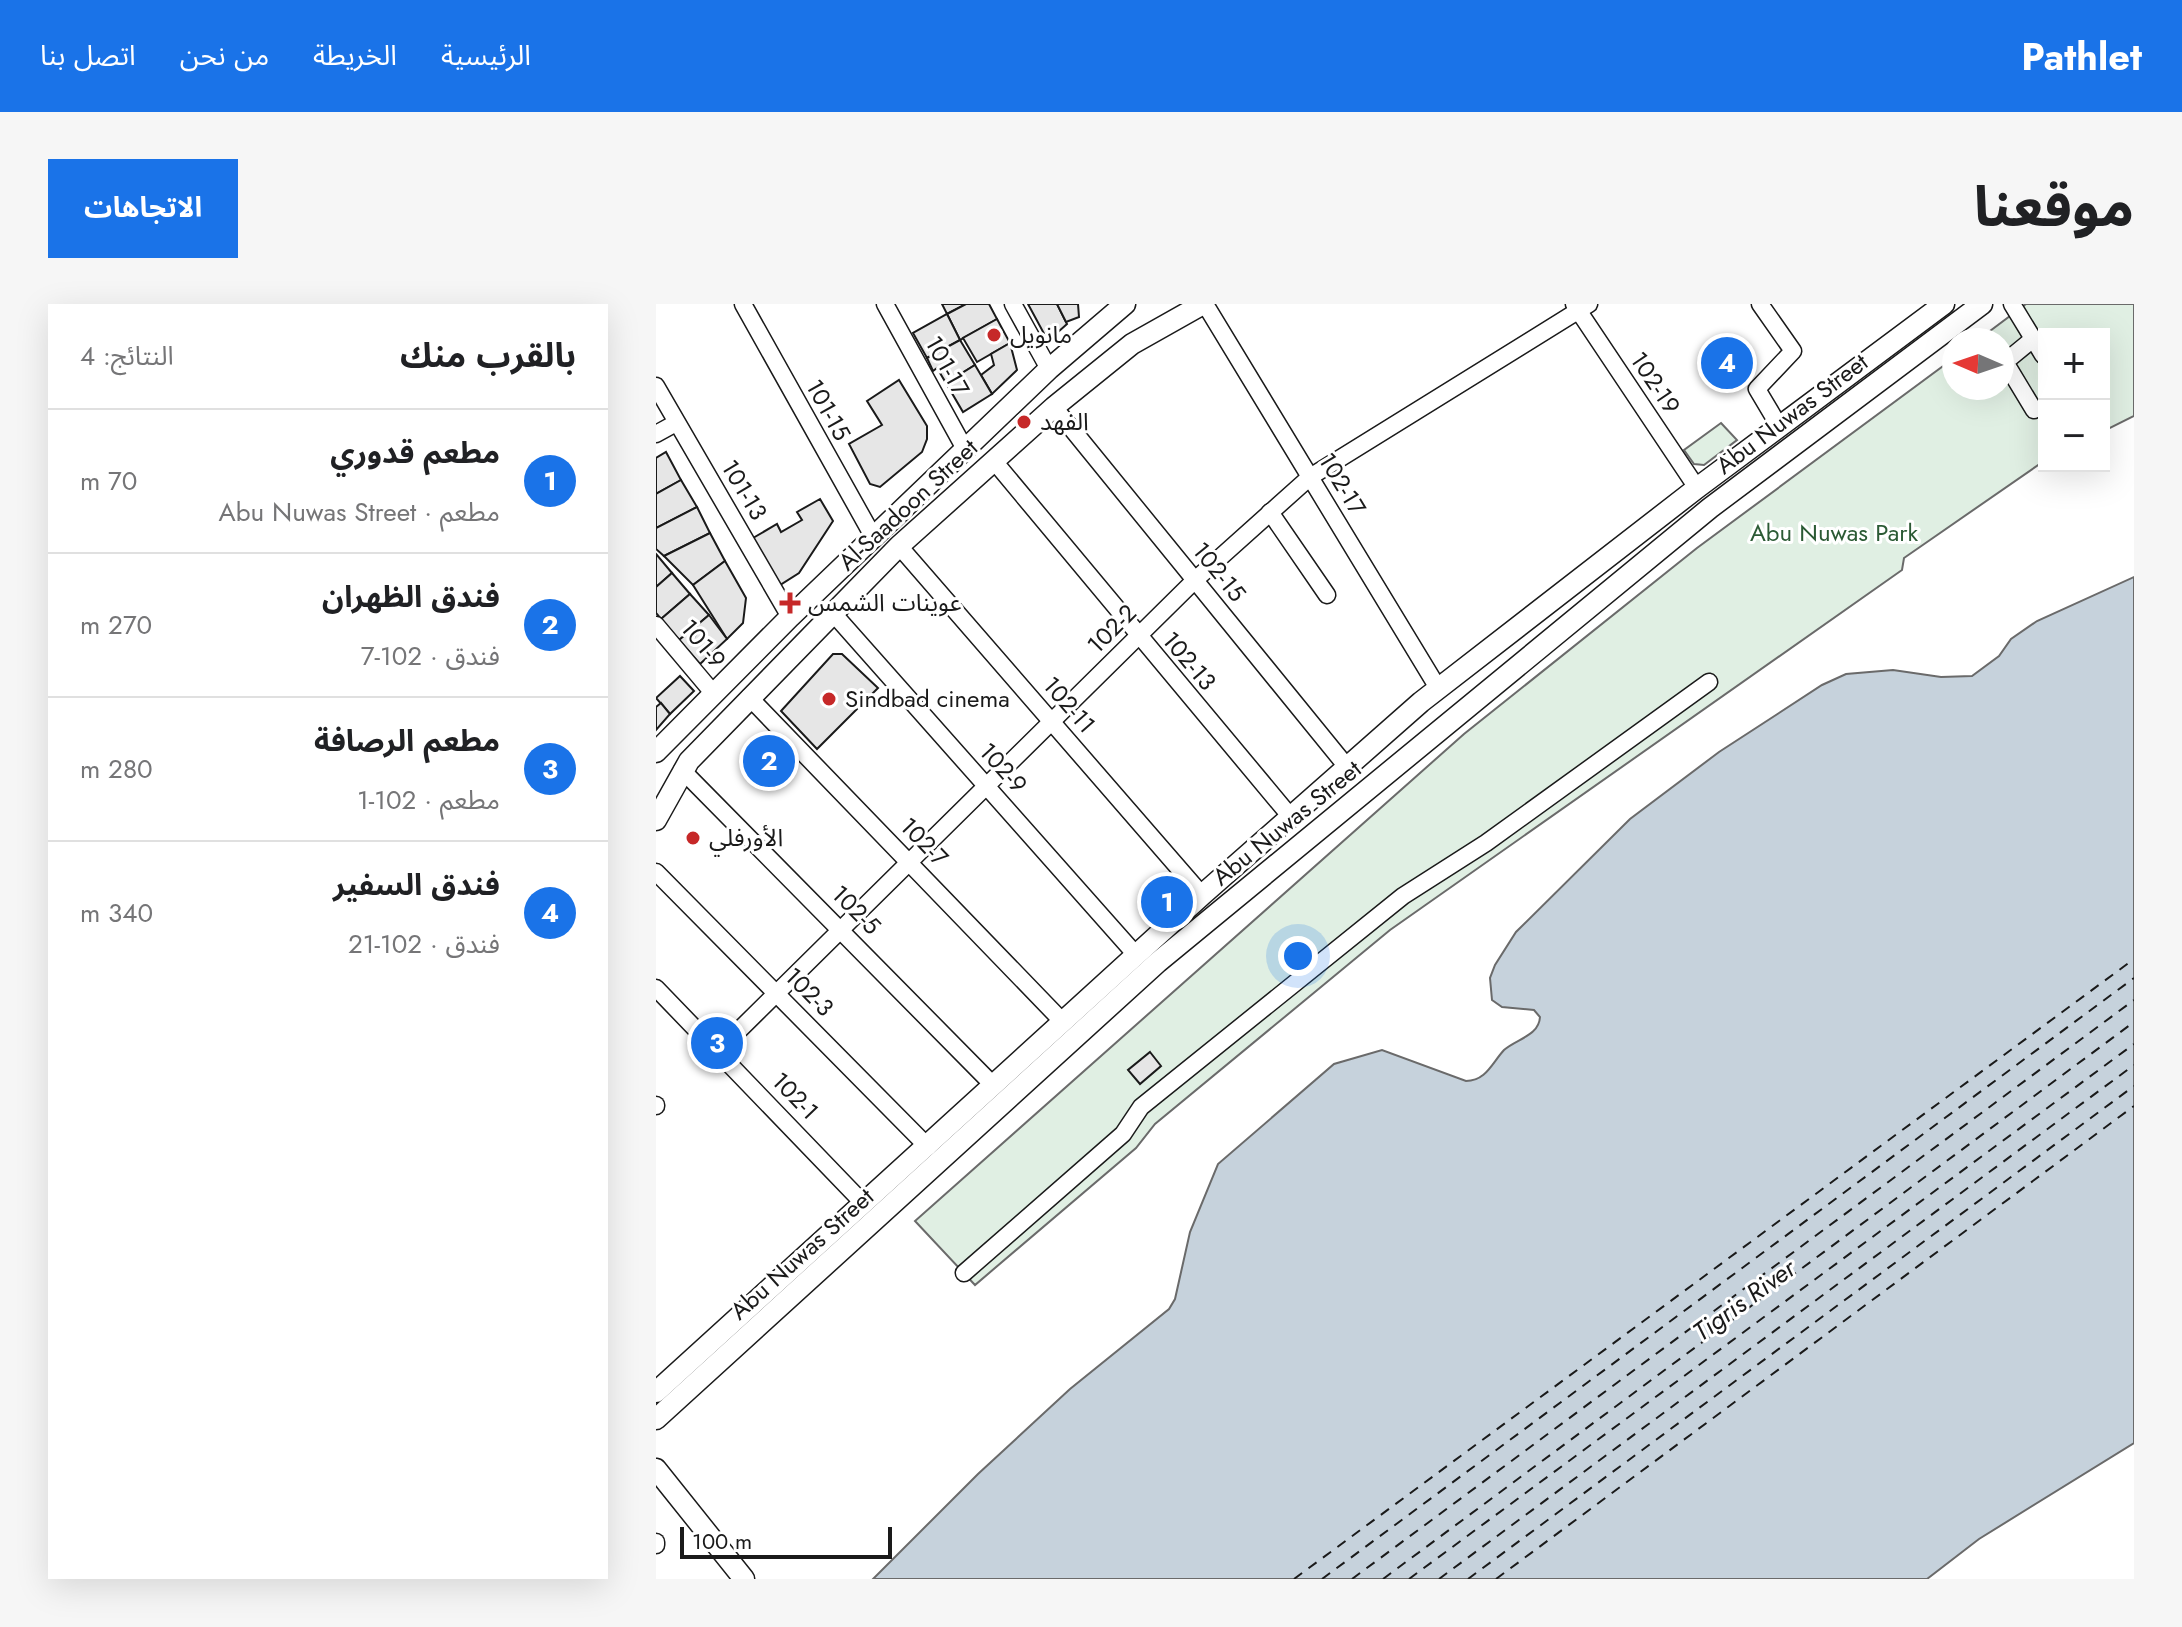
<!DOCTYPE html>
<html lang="ar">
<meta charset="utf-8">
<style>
body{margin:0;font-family:Jost,"Noto Sans Arabic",sans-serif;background:#f6f6f6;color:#202124;direction:rtl}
.controls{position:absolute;right:24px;top:24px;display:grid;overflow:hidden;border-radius:0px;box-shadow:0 8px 32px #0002}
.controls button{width:72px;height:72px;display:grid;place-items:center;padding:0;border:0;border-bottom:2px solid #e0e0e0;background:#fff;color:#202124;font:40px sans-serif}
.compass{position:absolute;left:1286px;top:24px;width:72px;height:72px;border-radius:50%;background:#fff;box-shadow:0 8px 32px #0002;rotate:272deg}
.scale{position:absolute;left:24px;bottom:20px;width:212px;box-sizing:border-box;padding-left:8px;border:4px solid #1a1a1a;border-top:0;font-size:22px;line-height:28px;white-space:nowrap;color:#1a1a1a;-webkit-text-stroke:6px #fff;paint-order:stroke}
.you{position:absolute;left:642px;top:652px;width:28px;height:28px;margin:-20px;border:6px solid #fff;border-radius:50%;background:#1a73e8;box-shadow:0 0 0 12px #1a73e833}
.badge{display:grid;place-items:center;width:52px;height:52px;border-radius:50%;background:#1a73e8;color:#fff;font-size:26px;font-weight:700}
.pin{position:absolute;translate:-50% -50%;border:4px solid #fff;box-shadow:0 2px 8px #0006}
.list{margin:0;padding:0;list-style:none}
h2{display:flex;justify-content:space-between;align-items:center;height:104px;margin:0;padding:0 32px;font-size:34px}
h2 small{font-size:26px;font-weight:400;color:#757577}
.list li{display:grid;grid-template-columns:52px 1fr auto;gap:24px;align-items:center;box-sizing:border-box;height:144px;padding:0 32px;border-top:2px solid #e0e0e0}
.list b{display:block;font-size:30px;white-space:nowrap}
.list p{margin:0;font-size:26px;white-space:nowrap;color:#757577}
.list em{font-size:26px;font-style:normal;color:#757577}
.map{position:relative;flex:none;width:1478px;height:1275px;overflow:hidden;direction:ltr;border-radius:0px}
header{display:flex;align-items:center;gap:48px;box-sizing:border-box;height:112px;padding:0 40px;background:#1a73e8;color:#fff}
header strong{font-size:38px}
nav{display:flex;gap:44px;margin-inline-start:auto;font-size:28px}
.intro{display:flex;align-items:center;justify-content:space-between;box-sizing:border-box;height:192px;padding:0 48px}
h1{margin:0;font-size:56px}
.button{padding:20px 36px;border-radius:0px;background:#1a73e8;color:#fff;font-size:28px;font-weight:700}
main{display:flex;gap:48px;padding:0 48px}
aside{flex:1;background:#fff;border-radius:0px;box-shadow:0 8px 32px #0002}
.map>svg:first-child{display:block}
.green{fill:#e0efe3;stroke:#6a6a6a;stroke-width:2}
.water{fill:#c6d2dc;stroke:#6a6a6a;stroke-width:2}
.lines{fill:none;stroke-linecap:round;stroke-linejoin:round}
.ferry{stroke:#1a1a1a;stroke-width:2;stroke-dasharray:10 8;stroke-linecap:butt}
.building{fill:#e6e6e6;stroke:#1a1a1a;stroke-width:2}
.minor-casing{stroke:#1a1a1a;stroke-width:19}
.major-casing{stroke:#1a1a1a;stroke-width:23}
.minor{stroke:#fff;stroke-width:16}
.major{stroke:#fff;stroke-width:20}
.poi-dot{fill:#c62828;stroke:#fff;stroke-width:3}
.labels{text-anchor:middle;stroke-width:6;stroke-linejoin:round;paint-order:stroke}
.poi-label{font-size:24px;fill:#1a1a1a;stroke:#fff;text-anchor:start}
.street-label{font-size:24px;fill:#1a1a1a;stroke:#fff}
.park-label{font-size:24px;fill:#2b5a34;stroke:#fff}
.water-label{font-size:26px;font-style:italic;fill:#1a1a1a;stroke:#fff}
</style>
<header>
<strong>Pathlet</strong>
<nav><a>الرئيسية</a><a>الخريطة</a><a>من نحن</a><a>اتصل بنا</a></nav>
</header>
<div class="intro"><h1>موقعنا</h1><a class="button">الاتجاهات</a></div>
<main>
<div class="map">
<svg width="1478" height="1275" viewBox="0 0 1478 1275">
<rect width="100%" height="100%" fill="#fff"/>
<g class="green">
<path d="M1370,0H1478V112L1448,127V30H1388V157L1248,254L1246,266L734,626L499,820L480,844L319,981L259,917L808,430L1041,244L1298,54V84H1346V36H1322Z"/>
<path d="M1065,119L1081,136L1048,161L1038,160L1028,146Z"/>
</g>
<path class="water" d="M1478,273V1139L1323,1235L1271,1275H217L322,1170L414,1085L513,1005L519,995L534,928L562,860L678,760L726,746L810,777C830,777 836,759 848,746C860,735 883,732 884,713L878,706L846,703L836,696L834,674L839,661L860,628L974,515L1063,448L1166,381L1190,370L1237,366L1285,373L1316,372L1343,352L1355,335L1381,317Z"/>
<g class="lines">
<g class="ferry">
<path d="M638,1275L1478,655"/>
<path d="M666,1275L1478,674"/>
<path d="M696,1275L1478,696"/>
<path d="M727,1275L1478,718"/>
<path d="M753,1275L1478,740"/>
<path d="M783,1275L1478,761"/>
<path d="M812,1275L1478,782"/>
<path d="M840,1275L1478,802"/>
</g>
</g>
<g class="building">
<path d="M286,0H310L291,10Z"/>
<path d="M310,0H333L341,15L304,36L291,10Z"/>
<path d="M372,0H401L411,20L392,37Z"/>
<path d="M401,0H422L423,13L410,18Z"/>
<path d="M291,10L304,36L271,54L257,29Z"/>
<path d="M341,15L354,39L321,58L307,34Z"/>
<path d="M304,36L319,61L290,79L281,64L277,67L271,54Z"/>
<path d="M354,39L361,66L336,90L325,71L338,61L335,50Z"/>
<path d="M319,61L336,90L307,108L290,79Z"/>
<path d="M243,76L271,122V135L266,148L224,183L214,180L193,140L226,121L211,97Z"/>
<path d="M10,148L25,176L0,190V154Z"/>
<path d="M25,176L41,203L0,224V190Z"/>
<path d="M164,195L177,217L143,269L124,281L97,234L121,220L125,228L146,216L141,208Z"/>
<path d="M41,203L54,229L8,252L0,245V224Z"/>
<path d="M54,229L69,257L37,281L8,252Z"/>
<path d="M0,250L16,269L0,283Z"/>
<path d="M69,257L90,294L87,319L71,335L37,281Z"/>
<path d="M16,269L34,290L5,315L0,309V283Z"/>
<path d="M34,290L53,311L23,336L5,315Z"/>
<path d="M53,311L71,335L44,360L23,336L34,327L39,332L44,326L40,322Z"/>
<path d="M177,350H186L222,384L161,445L125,407Z"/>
<path d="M24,372L38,387L14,410L0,394Z"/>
<path d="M5,399L14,410L0,426V403Z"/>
<path d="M494,748L505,762L484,780L472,766Z"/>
</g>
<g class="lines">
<defs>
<g id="minor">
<path d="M87,0L218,234"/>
<path d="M229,0L310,147"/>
<path d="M357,0L393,65"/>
<path d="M549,0L782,384"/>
<path d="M918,0L1041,184"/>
<path d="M1104,0L1137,47L1101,85L1123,122"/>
<path d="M1356,0L1387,51"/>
<path d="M1377,35L1349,58L1378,106"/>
<path d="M0,82L134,313"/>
<path d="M398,103L691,463"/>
<path d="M0,130L20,119"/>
<path d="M338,157L634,512"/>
<path d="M614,208L671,291"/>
<path d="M243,242L546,591"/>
<path d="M176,308L481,652"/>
<path d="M0,321L58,390"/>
<path d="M93,393L407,718"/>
<path d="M26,466L338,782"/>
<path d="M0,568L272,843"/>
<path d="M0,684L208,900"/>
<path d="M62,747L539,276L654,173L933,0"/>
<path d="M0,801V802"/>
<path d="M308,969L467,830L485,803L747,592L830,539L1053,378"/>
<path d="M0,1238V1241"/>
</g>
<g id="major">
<path d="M0,448L134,313L393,65L469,0"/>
<path d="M0,516L33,457L243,242L398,103L476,40L547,0"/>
<path d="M0,1088L546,591L765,398L1041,184L1288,0"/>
<path d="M0,1115L502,658L1054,204L1326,0"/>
<path d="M0,1165L88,1275"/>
</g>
</defs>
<use href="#minor" class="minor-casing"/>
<use href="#major" class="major-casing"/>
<use href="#minor" class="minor"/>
<use href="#major" class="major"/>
</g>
<g class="poi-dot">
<circle cx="338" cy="31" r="8"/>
<circle cx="368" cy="118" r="8"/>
<path d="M130 287h8v8h8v8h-8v8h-8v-8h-8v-8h8z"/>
<circle cx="173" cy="395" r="8"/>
<circle cx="37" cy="534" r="8"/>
</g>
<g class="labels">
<g class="poi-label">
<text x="354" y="39">مانويل</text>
<text x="384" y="126">الفهد</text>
<text x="152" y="307">عوينات الشمس</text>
<text x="189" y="403">Sindbad cinema</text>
<text x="53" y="542">الأورفلي</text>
</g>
<g class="street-label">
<text transform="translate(291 62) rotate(61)" y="8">101-17</text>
<text transform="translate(999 79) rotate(56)" y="8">102-19</text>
<text transform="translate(172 106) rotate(61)" y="8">101-15</text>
<text transform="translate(1136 110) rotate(-37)" y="8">Abu Nuwas Street</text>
<text transform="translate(686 180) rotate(59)" y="8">102-17</text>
<text transform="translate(88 186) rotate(59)" y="8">101-13</text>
<text transform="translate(252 201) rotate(-43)" y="8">Al-Saadoon Street</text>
<text transform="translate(563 268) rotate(51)" y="8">102-15</text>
<text transform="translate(456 325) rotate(-45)" y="8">102-2</text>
<text transform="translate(47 340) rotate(50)" y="8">101-9</text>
<text transform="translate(533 357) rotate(50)" y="8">102-13</text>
<text transform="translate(413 401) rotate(49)" y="8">102-11</text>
<text transform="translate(347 464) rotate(48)" y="8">102-9</text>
<text transform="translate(631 519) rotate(-39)" y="8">Abu Nuwas Street</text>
<text transform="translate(268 538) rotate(46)" y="8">102-7</text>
<text transform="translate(200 606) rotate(45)" y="8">102-5</text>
<text transform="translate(153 688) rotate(45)" y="8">102-3</text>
<text transform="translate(139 792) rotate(46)" y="8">102-1</text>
<text transform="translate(146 950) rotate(-42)" y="8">Abu Nuwas Street</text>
</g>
<g class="park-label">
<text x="1178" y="237">Abu Nuwas Park</text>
</g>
<g class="water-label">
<text transform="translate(1088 996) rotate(-36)" y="9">Tigris River</text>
</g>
</g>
</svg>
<div class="controls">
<button>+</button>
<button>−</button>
</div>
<svg class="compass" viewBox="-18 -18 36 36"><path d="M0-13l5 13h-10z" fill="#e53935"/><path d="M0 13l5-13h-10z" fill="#757577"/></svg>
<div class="scale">100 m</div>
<div class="you"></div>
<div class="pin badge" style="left:511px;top:598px">1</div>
<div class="pin badge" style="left:113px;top:457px">2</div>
<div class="pin badge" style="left:61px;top:739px">3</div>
<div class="pin badge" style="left:1071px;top:59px">4</div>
</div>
<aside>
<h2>بالقرب منك<small>النتائج: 4</small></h2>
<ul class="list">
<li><span class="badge">1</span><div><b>مطعم قدوري</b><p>مطعم · Abu Nuwas Street</p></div><em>70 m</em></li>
<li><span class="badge">2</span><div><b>فندق الظهران</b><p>فندق · 102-7</p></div><em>270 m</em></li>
<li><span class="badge">3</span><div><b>مطعم الرصافة</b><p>مطعم · 102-1</p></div><em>280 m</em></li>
<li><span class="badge">4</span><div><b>فندق السفير</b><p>فندق · 102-21</p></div><em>340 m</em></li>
</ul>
</aside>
</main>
